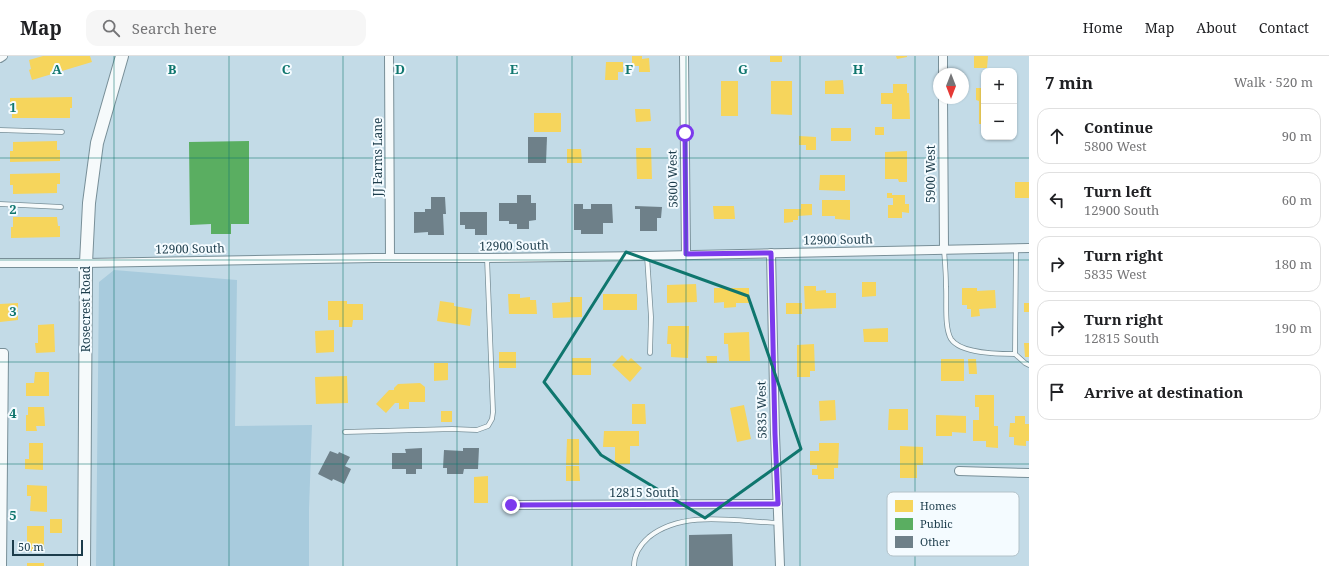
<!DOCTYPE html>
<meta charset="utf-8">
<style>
body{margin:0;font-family:"Noto Serif",serif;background:#f6f6f6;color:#202124}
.controls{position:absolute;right:12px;top:12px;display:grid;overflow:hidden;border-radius:8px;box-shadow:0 1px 3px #0004}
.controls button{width:36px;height:36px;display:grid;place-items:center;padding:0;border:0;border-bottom:1px solid #e0e0e0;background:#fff;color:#202124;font:20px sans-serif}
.compass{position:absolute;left:933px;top:12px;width:36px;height:36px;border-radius:50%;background:#fff;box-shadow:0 1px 3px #0004;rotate:180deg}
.scale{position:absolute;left:12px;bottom:10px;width:71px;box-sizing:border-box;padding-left:4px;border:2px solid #1c3c4b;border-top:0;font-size:11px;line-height:14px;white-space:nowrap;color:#1c3c4b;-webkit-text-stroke:3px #f4fbff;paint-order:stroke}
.stop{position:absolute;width:12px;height:12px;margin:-9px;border:3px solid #7c3aed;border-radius:50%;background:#fff}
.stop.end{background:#7c3aed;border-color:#fff;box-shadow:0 1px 4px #0008}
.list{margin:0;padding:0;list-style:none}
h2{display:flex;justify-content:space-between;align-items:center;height:52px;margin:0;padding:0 16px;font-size:17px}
h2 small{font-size:13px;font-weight:400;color:#757577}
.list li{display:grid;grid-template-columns:26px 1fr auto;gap:12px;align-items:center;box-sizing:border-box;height:56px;margin:0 8px 8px;padding:0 8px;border:1px solid #e0e0e0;border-radius:12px}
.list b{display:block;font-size:15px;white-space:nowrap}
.list p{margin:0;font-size:13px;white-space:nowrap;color:#757577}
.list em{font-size:13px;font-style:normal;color:#757577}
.icon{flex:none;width:22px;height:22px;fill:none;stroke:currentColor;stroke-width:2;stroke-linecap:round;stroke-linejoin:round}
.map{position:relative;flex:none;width:1029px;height:510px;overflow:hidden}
header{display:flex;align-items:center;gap:24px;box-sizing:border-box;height:56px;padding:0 20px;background:#fff;border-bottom:1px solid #e0e0e0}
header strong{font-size:19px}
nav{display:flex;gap:22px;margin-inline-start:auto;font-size:14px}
.search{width:280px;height:36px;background:#f6f6f6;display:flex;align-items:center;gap:10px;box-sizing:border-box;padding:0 14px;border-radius:12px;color:#757577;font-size:15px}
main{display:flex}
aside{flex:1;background:#fff}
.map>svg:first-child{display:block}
.green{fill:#a8cbdd}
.homes{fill:#f6d55c}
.public{fill:#5aae61}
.building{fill:#6e8089}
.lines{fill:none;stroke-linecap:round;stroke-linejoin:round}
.lane-casing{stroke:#788f98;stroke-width:5.5}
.street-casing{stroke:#788f98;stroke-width:10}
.secondary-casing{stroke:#788f98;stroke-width:14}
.lane{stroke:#f6fafb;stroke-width:4}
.street{stroke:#f6fafb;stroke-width:8}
.secondary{stroke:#f6fafb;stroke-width:12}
.route{stroke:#7c3aed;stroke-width:5}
.marked{fill:none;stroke:#0f766e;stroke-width:3;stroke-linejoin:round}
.grid{fill:none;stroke:#0f766e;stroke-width:1;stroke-opacity:0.55}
.labels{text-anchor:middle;stroke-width:4;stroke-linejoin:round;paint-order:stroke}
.street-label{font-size:12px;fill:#1c3c4b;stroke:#f4fbff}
.key{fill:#f4fbff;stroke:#b3c2c9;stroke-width:1}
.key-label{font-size:11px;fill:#1c3c4b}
.grid-label{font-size:13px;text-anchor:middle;font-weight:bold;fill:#0f766e;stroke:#f4fbff;stroke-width:4;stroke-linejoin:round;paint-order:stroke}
</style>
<header>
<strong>Map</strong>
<div class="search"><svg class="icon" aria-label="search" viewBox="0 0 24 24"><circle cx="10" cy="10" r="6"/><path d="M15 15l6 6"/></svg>Search here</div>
<nav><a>Home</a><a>Map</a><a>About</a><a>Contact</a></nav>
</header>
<main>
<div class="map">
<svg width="1029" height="510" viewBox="0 0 1029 510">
<rect width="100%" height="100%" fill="#c3dbe7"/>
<path class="green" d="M114,214L237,224L235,370L312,369L309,453V510H96L99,226Z"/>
<g class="homes">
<path d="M43,0H90L92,6L32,24L29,14L31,13L29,4Z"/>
<path d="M632,0H642V3L649,2L650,16H639V10H632Z"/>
<rect x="770" y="0" width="12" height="6"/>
<path d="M896,0H907V1L897,3Z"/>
<path d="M974,0H988L987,12H974Z"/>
<path d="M606,6H623V16H618V24H605Z"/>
<rect x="998" y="12" width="11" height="3"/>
<path d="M843,24L844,38H825V25Z"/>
<rect x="721" y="25" width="17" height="35"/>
<path d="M771,25H792V59L771,58Z"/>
<path d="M893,28H907V37H909L910,63H892V48H881V37H893Z"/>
<path d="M976,32H984V68H979V45L976,44Z"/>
<path d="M72,41V52H70V62H12V53H10V42Z"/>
<path d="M635,53H650L651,65L636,66Z"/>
<rect x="534" y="57" width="27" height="19"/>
<rect x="875" y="71" width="9" height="8"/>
<rect x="831" y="72" width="20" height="13"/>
<path d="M799,80L816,81V94H806V89H799Z"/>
<path d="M57,85V94H60V105L10,106V95H13V86Z"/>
<path d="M636,92H651L652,123H637Z"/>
<path d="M567,93H581L582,107H567Z"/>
<path d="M907,95V126H899L898,123H885V96Z"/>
<path d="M60,117V128H57V137L13,138V129H10V118Z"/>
<path d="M820,119H845V135L819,134Z"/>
<rect x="1015" y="126" width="14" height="16"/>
<path d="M887,137H892V139H905V148H909V157L902,156V162H888V149H893V142H887Z"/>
<path d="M822,144H850V164L835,163V160H822Z"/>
<path d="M801,148H812V159L798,160V164H793V166L784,167V153H801Z"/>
<path d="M713,150H734L735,163H714Z"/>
<path d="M13,161H57L58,170H60V181L11,182V171H13Z"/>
<path d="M862,226H876V240L862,241Z"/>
<path d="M696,228L697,246L667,247V229Z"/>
<path d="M804,230H816V235L826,234V237H836V252L805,253Z"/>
<path d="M714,232H749V247H736V251L724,252V246L714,247Z"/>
<path d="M962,232H977V235L995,234L996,252L979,253L980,260L971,261V253H967V249H962Z"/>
<path d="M508,238H520V242L530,241V244H536L537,258H509Z"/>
<rect x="603" y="238" width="34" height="16"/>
<path d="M570,241H582V261L553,262L552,247L570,246Z"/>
<path d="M328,245H347V248H363V264H353L352,271H339V264H328Z"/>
<path d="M440,245L454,247V250L472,253L470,270L437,265Z"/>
<path d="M18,247V264L0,266V248Z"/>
<rect x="786" y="247" width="16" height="11"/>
<rect x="1024" y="247" width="5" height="9"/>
<path d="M54,268L55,296L36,297L35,287H38V269Z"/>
<path d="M668,270H689L688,302L671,301V288H667Z"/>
<path d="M888,272V286H864L863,273Z"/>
<path d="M334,274V296L316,297L315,275Z"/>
<path d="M749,276L750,305H729L728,288H724V277Z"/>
<path d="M1024,287H1029V301H1025Z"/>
<path d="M814,288L815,315H810V321H797V289Z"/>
<rect x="499" y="296" width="17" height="16"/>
<path d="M622,299L628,305L631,302L642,312L630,326L612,309Z"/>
<path d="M706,300H717V307H707Z"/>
<rect x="572" y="302" width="19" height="17"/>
<rect x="941" y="303" width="23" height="22"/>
<path d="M968,303H976L977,318H969Z"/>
<path d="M434,307H448V324L434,325Z"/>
<path d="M35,316H49V340H26V327H34Z"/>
<path d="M347,320L348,347L316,348L315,321Z"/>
<path d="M420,327L425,331V346H409V353H399V347H395L386,357L376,348L389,334H394V332L398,328Z"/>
<path d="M975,339H994V370H998V392L986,391V385H973V364H979V351H975Z"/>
<path d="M835,344L836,364L820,365L819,345Z"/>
<path d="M632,348H645L646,368H632Z"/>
<path d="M744,349L751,383L737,386L730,352Z"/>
<path d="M28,351H44L45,370H36L37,375H26V359H28Z"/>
<path d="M889,353H908V374H888Z"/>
<rect x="441" y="355" width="11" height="11"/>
<path d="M936,359L966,360V377L952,376V380H936Z"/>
<path d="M1015,360H1025V368H1029V385H1026V390L1014,389V381H1009L1010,367H1015Z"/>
<path d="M604,375H639V390H630V408H615V391H603Z"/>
<path d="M567,383H579V409H566Z"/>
<path d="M29,387H43V414L25,413V403H29Z"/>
<path d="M819,387H839L838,412H834V423H818V419H812V413H817V409H810V395H819Z"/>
<path d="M900,390L923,391V409H917V422H900Z"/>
<path d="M566,410H579L580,425H566Z"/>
<path d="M488,420V447H474V421Z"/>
<path d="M27,429L47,430V456L30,455L31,440H27Z"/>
<rect x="50" y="463" width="12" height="14"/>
<rect x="27" y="470" width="17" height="25"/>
<rect x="27" y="507" width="17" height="3"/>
</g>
<path class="public" d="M249,85V168H231V178H211V168L190,169L189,86Z"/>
<g class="building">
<path d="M528,81H547L546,107H528Z"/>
<path d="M517,139H531V147H536V164L529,165V173H517V168H509V165H499V147H517Z"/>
<path d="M431,141H445L446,158H443L444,179H428V176L414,177V156H425V153H431Z"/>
<path d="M574,148H583V153H591V148H612L613,167H603V178H581V174H574Z"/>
<path d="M635,150L662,151L661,162H657V175H640V153H635Z"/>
<path d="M460,156H487V179H475V173H465V169H460Z"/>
<path d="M422,392V413H416V418H406V413H392V397H406L405,393Z"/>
<path d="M463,392H479L478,413H464L463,418H447V412H443L444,394L463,395Z"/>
<path d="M330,395L338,398L339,396L350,401L345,410L351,413L344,428L333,423L332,425L318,418Z"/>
<path d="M732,478L733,510H689V479Z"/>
</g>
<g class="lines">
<defs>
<g id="lane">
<path d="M0,74L62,76"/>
<path d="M0,148L61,151"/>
<path d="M1016,193L1015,298L1025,307L1029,309"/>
<path d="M944,194C945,206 946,218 946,231C947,245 944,271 951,283C961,298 999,298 1015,298"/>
<path d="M647,200L651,261L650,297"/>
<path d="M345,376L452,373L477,374L488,370L492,363L493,356L487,202"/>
<path d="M634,510C634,498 641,488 649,481C684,453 738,466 779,467"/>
</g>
<g id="street">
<path d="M389,0L390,202"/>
<path d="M684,0L686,199"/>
<path d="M943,0V18"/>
<path d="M0,2L3,0"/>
<path d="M943,42L944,193"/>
<path d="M771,197L775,378L780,510"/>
<path d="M0,207H86L374,202H487L647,200L1029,192"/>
<path d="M0,297H4L2,510"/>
<path d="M959,415L1029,417"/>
<path d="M511,449L778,448"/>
</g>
<path id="secondary" d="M84,510L86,207L89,147L97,87L122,0"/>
</defs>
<use href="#lane" class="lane-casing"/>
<use href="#street" class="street-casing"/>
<use href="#secondary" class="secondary-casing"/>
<use href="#lane" class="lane"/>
<use href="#street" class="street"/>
<use href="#secondary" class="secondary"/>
</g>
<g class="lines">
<path class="route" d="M511,449L778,448L775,378L771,197L686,198L685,77"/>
</g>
<path class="marked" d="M626,196L748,240L801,393L705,462L601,399L544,326Z"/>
<path class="grid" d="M114,0V510M229,0V510M343,0V510M457,0V510M572,0V510M686,0V510M800,0V510M915,0V510M0,102H1029M0,204H1029M0,306H1029M0,408H1029"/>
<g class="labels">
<g class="street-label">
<text transform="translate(378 101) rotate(-90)" y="4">JJ Farms Lane</text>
<text transform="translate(931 118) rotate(-90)" y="4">5900 West</text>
<text transform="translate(673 123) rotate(-91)" y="4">5800 West</text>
<text transform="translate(838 184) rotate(-1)" y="4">12900 South</text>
<text transform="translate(514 190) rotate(-1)" y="4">12900 South</text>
<text transform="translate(190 193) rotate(-1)" y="4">12900 South</text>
<text transform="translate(86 253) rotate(-90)" y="4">Rosecrest Road</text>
<text transform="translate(762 354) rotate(-91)" y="4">5835 West</text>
<text x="644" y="441">12815 South</text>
</g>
</g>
<rect x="887" y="436" width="132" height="64" rx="6" class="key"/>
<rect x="895" y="444" width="18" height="12" fill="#f6d55c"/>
<rect x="895" y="462" width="18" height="12" fill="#5aae61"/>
<rect x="895" y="480" width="18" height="12" fill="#6e8089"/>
<g class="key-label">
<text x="920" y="454">Homes</text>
<text x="920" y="472">Public</text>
<text x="920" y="490">Other</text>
</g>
<g class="grid-label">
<text x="57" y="18">A</text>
<text x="172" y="18">B</text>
<text x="286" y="18">C</text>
<text x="400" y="18">D</text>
<text x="514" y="18">E</text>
<text x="629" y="18">F</text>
<text x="743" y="18">G</text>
<text x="858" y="18">H</text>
<text x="13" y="56">1</text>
<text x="13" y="158">2</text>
<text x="13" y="260">3</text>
<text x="13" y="362">4</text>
<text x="13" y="464">5</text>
</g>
</svg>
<div class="controls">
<button>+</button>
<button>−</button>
</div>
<svg class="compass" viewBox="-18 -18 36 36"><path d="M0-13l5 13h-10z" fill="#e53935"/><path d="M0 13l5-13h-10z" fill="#757577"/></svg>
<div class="scale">50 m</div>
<div class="stop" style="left:685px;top:77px"></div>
<div class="stop end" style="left:511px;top:449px"></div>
</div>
<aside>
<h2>7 min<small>Walk · 520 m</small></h2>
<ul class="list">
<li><svg class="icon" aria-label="ahead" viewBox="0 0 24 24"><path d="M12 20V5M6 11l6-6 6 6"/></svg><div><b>Continue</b><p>5800 West</p></div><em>90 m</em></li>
<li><svg class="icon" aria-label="left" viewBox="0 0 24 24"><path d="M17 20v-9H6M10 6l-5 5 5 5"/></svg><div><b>Turn left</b><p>12900 South</p></div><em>60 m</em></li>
<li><svg class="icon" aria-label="right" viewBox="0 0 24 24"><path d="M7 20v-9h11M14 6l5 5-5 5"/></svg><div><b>Turn right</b><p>5835 West</p></div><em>180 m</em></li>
<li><svg class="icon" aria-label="right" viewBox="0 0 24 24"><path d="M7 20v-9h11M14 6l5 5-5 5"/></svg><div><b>Turn right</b><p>12815 South</p></div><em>190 m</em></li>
<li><svg class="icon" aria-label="arrive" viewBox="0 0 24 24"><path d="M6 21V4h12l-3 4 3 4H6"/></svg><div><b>Arrive at destination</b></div></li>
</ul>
</aside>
</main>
